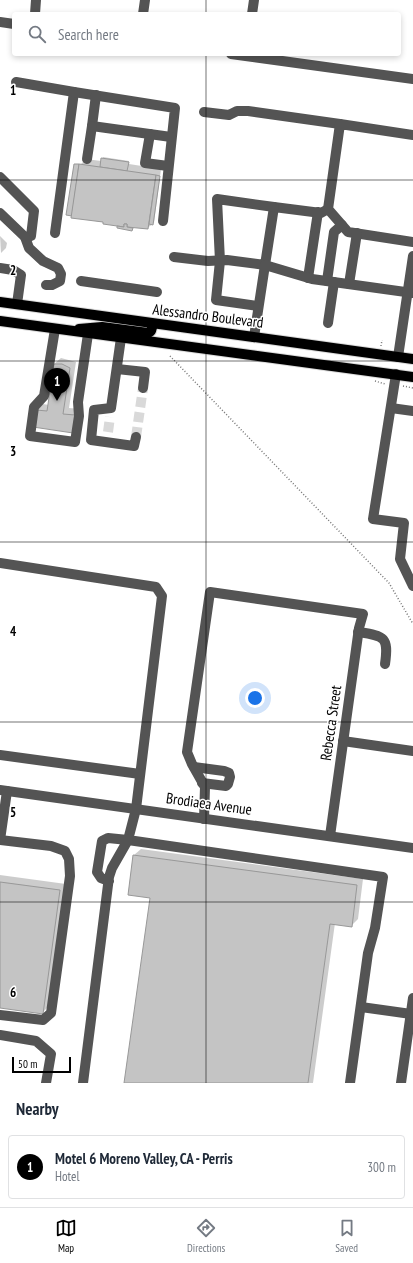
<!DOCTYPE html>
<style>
body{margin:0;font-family:"PT Sans Narrow",sans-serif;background:#f2f2f3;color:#1f2937}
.scale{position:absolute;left:12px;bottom:10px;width:59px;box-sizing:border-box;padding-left:4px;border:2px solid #000;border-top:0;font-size:11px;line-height:14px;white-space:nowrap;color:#000;-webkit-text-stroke:3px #fff;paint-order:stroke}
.you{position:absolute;left:255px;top:698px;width:14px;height:14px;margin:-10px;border:3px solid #fff;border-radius:50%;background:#1a73e8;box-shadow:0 0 0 6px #1a73e833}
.badge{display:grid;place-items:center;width:26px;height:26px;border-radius:50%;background:#000;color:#fff;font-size:13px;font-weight:700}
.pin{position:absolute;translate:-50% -33px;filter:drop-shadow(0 1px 2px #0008)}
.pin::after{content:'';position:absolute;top:21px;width:14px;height:12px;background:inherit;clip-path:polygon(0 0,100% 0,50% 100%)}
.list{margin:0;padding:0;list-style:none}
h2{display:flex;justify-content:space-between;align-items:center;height:52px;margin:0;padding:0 16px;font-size:17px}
h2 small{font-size:13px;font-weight:400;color:#747a83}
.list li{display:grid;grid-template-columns:26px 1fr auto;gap:12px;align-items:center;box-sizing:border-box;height:64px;margin:0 8px 8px;padding:0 8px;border:1px solid #e0e1e3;border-radius:4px}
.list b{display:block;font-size:15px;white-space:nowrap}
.list p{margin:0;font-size:13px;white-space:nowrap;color:#747a83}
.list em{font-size:13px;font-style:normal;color:#747a83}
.icon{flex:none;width:22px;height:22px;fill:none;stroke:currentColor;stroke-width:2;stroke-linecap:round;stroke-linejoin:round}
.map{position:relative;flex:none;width:413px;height:1083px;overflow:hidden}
.search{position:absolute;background:#fff;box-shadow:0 2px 6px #0003;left:12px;right:12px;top:12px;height:44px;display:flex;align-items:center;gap:10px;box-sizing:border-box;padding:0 14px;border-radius:4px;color:#747a83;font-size:15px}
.sheet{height:124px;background:#fff}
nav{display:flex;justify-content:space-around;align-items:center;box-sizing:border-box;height:56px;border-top:1px solid #e0e1e3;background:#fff;font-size:11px;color:#747a83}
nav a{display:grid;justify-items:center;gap:2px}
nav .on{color:#000}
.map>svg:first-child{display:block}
.shadow{fill:#0003}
.building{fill:#c4c4c4;stroke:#989898}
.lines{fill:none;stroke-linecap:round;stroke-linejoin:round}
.minor-tunnel{stroke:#d9d9d9;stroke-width:10;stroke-dasharray:10 5;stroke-linecap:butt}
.major-casing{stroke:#dbdbdb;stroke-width:12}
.path{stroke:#767676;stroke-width:1.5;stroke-dasharray:1 2;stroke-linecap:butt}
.minor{stroke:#545454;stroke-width:10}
.major{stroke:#000;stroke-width:10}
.grid{fill:none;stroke:#000;stroke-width:1;stroke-opacity:0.55}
.labels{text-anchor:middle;stroke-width:3;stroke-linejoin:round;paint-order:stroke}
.street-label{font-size:15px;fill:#000;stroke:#fff}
.grid-label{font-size:13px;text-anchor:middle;font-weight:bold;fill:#000;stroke:#fff;stroke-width:3;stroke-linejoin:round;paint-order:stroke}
</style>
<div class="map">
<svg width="413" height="1083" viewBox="0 0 413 1083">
<rect width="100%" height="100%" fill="#fff"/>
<g class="shadow">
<path d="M103,157L129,161V164L161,169L154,223L146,229L133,227L132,230L119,225L72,217L74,164H81L86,159L101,161Z"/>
<path d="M0,236L7,243L6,248L1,253Z"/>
<path d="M61,358L76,362L69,408L81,409L79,425L37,410L43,404L49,405L54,364Z"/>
<path d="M141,849L363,879L358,919L351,926L335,923L313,1083H125L151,897L129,894L134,855Z"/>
<path d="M0,875L66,884L49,1006L43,1012L0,1007Z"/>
</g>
<g class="building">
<path d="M101,158L129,162L127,171L100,167Z"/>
<path d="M74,164H79L72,216L66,215Z"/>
<path d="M79,164L156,175L148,229L127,227V224H124V227L103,224V222L71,218Z"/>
<path d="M156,175L160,176L153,225L149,224Z"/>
<path d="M124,224H127V227L133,228L132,231L117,228V226L124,227Z"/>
<path d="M54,364H62L70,368L63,414L75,415L73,433L33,427L36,410L47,411Z"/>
<path d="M133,855L357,885L352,927L330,924L308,1083H124L150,898L128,895Z"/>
<path d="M0,882L60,890L43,1014L0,1008Z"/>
</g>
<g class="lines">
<g class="minor-tunnel">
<path d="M108,432L110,417"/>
<path d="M136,437L143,388"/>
</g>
<defs>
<g id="major">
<path d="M0,302L413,359"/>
<path d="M0,321L413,377"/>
<path d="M79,329L102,327L148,333L151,331L153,324"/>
</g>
</defs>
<use href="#major" class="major-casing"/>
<g class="path">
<path d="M381,346L382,340"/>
<path d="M170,356L389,583L413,624"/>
<path d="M375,381L385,384"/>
<path d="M403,386L413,388"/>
</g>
<g class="minor">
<path d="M35,14L36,0"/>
<path d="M143,14L145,0"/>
<path d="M252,14L254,0"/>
<path d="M0,22L14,24"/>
<path d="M231,54L413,79"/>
<path d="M16,82L74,92L55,233"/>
<path d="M74,92L175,108L163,221"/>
<path d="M96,95L92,126L171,137"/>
<path d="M204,112L229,115L237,111H248L340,124"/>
<path d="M150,134L145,163L168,166"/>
<path d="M413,135L340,124L328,209L348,232L413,242"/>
<path d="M87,159L92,126"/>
<path d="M0,177L34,211L31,236L25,237"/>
<path d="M0,213L25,237L29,248L43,261L58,268L61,274L60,281L52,285H46"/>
<path d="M174,257L208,261L227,260L265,265L274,207L321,213L328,209"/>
<path d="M0,268L13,270L21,275L17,304"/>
<path d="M308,278L318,212"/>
<path d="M81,281L157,292"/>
<path d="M327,281L334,232L342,225"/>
<path d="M349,284L357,233"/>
<path d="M258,306L216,300L220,261L217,199L274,207"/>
<path d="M328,323L334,282"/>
<path d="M55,329L44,396L34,407L30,436L75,442L79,416L78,402L88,334"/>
<path d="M254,337L265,265L312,279L413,293"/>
<path d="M121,338L111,408L94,410L91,440L134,446L136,437"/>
<path d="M398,357L413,256"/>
<path d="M117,369L145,372L143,388"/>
<path d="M396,374L373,519L404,523L400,559L413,586"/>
<path d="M391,408L413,411"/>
<path d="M0,563L156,587L162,596L136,809L128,840L383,877L375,928L368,953L350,1083"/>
<path d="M358,632C384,636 389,636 385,664"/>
<path d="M343,741L413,751"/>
<path d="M0,755L140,774"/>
<path d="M194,767L224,771L229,773L230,777L228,784L226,786L202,783"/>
<path d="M0,790L413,848"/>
<path d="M204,819L205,787L192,764L187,752L210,592L363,614L359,628L330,836"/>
<path d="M0,840L51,846L65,851L69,859L70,876L51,1013L43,1020L0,1015"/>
<path d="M0,840L7,791"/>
<path d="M361,1007L411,1014"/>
<path d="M0,1035L36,1041L51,1054L46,1083"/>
<path d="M83,1083L109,877L112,868L128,840L108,838L102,841L97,872L101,878L109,881"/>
<path d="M401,1083L413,998"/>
</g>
<use href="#major" class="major"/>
</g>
<path class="grid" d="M206,0V14M206,54V1083M0,180H413M0,361H413M0,542H413M0,722H413M0,902H413"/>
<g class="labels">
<g class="street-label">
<text transform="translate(208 316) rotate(7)" y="5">Alessandro Boulevard</text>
<text transform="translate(331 723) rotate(-82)" y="5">Rebecca Street</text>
<text transform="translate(209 804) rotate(8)" y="5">Brodiaea Avenue</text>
</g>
</g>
<g class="grid-label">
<text x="13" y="95">1</text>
<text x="13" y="275">2</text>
<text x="13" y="456">3</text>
<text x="13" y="636">4</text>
<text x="13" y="817">5</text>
<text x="13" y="997">6</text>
</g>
</svg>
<div class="scale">50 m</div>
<div class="you"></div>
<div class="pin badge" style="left:57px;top:401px">1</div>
<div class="search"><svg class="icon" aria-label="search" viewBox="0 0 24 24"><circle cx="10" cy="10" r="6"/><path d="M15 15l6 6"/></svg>Search here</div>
</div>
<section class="sheet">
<h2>Nearby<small></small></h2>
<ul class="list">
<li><span class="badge">1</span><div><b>Motel 6 Moreno Valley, CA - Perris</b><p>Hotel</p></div><em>300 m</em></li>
</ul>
</section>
<nav>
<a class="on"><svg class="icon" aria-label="map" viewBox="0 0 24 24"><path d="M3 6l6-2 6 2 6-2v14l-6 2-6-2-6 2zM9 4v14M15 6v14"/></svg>Map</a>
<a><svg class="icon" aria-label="directions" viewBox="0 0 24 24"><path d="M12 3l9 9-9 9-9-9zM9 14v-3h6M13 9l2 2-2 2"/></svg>Directions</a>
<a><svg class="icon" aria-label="saved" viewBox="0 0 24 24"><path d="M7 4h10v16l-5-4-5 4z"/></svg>Saved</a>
</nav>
